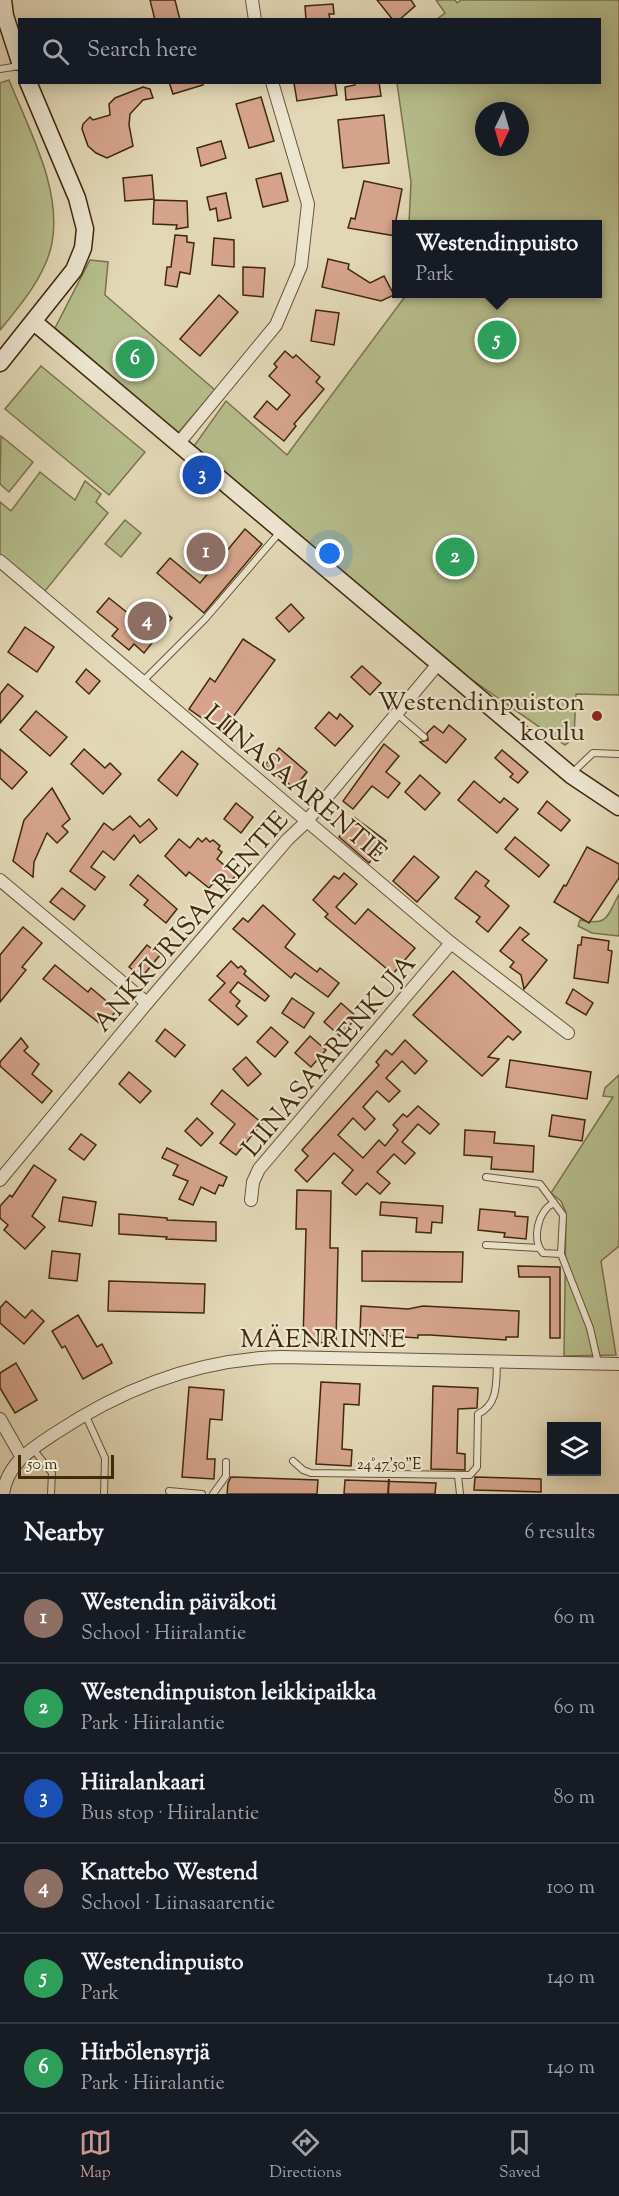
<!DOCTYPE html>
<meta charset="utf-8">
<style>
body{margin:0;font-family:"Sorts Mill Goudy",serif;background:#20242c;color:#f1f3f6}
.controls{position:absolute;right:18px;bottom:18px;display:grid;overflow:hidden;border-radius:0px;box-shadow:0 3px 15px #0003}
.controls button{width:54px;height:54px;display:grid;place-items:center;padding:0;border:0;border-bottom:2px solid #363941;background:#171b24;color:#f1f3f6;font:30px sans-serif}
.compass{position:absolute;left:475px;top:102px;width:54px;height:54px;border-radius:50%;background:#171b24;box-shadow:0 3px 15px #0003;rotate:185deg}
.scale{position:absolute;left:18px;bottom:15px;width:96px;box-sizing:border-box;padding-left:6px;border:3px solid #41290b;border-top:0;font-size:16px;line-height:21px;white-space:nowrap;color:#41290b;-webkit-text-stroke:4px #ece5d0;paint-order:stroke}
.you{position:absolute;left:330px;top:554px;width:21px;height:21px;margin:-15px;border:4px solid #fff;border-radius:50%;background:#1a73e8;box-shadow:0 0 0 9px #1a73e833}
.badge{display:grid;place-items:center;width:39px;height:39px;border-radius:50%;background:#c59692;color:#fff;font-size:20px;font-weight:700}
.pin{position:absolute;translate:-50% -50%;border:3px solid #fff;box-shadow:0 2px 6px #0006}
.popup{position:absolute;left:392px;top:220px;width:210px;height:78px;box-sizing:border-box;display:grid;place-content:center;border-radius:0px;background:#171b24;filter:drop-shadow(0 2px 4px #0005);font-size:20px;white-space:nowrap;color:#9ea1a6}
.popup b{font-size:22px;color:#f1f3f6}
.popup::after{content:'';position:absolute;left:50%;top:100%;margin-left:-12px;border:12px solid transparent;border-top-color:#171b24}
.list{margin:0;padding:0;list-style:none}
h2{display:flex;justify-content:space-between;align-items:center;height:78px;margin:0;padding:0 24px;font-size:26px}
h2 small{font-size:20px;font-weight:400;color:#9ea1a6}
.list li{display:grid;grid-template-columns:39px 1fr auto;gap:18px;align-items:center;box-sizing:border-box;height:90px;padding:0 24px;border-top:2px solid #363941}
.list b{display:block;font-size:22px;white-space:nowrap}
.list p{margin:0;font-size:20px;white-space:nowrap;color:#9ea1a6}
.list em{font-size:20px;font-style:normal;color:#9ea1a6}
.icon{flex:none;width:33px;height:33px;fill:none;stroke:currentColor;stroke-width:2;stroke-linecap:round;stroke-linejoin:round}
.map{position:relative;flex:none;width:619px;height:1494px;overflow:hidden}
.search{position:absolute;background:#171b24;box-shadow:0 3px 15px #0003;left:18px;right:18px;top:18px;height:66px;display:flex;align-items:center;gap:15px;box-sizing:border-box;padding:0 21px;border-radius:0px;color:#9ea1a6;font-size:22px}
.sheet{height:618px;background:#171b24}
nav{display:flex;justify-content:space-around;align-items:center;box-sizing:border-box;height:84px;border-top:2px solid #363941;background:#171b24;font-size:16px;color:#9ea1a6}
nav a{display:grid;justify-items:center;gap:3px}
nav .on{color:#c59692}
.map>svg:first-child{display:block}
.green{fill:#b6bd8c;stroke:#7c734c;stroke-width:1.5;fill-rule:evenodd}
.building{fill:#d6a48c;stroke:#41290b;stroke-width:1.5}
.lines{fill:none;stroke-linecap:round;stroke-linejoin:round}
.lane-casing{stroke:#695436;stroke-width:8}
.street-casing{stroke:#695436;stroke-width:14}
.secondary-casing{stroke:#41290b;stroke-width:19}
.lane{stroke:#ece5d0;stroke-width:6}
.street{stroke:#ece5d0;stroke-width:12}
.secondary{stroke:#ece5d0;stroke-width:16}
.ticks{fill:none;stroke:#41290b;stroke-width:2}
.poi-dot{fill:#8f2418;stroke:#ece5d0;stroke-width:2}
.labels{text-anchor:middle;stroke-width:4.5;stroke-linejoin:round;paint-order:stroke}
.poi-label{font-size:26px;fill:#41290b;stroke:#ece5d0;text-anchor:end}
.street-label{font-size:26px;fill:#41290b;stroke:#ece5d0}
.ticks-label{font-size:15px;text-anchor:middle;fill:#41290b;stroke:#ece5d0;stroke-width:4.5;stroke-linejoin:round;paint-order:stroke}
</style>
<div class="map">
<svg width="619" height="1494" viewBox="0 0 619 1494">
<rect width="100%" height="100%" fill="#e2d7b6"/>
<filter id="stains"><feTurbulence type="fractalNoise" baseFrequency=".00333" numOctaves="4"/><feColorMatrix values="0 0 0 0 .2 0 0 0 0 .09 0 0 0 0 .02 0 0 0 .5 -.17"/></filter>
<radialGradient id="worn" r=".72"><stop offset=".6" stop-color="#630" stop-opacity="0"/><stop offset="1" stop-color="#630" stop-opacity=".3"/></radialGradient>
<g class="green">
<path d="M436,0H455L457,3L461,0H619V695L576,694L574,738L565,745L471,679L194,446L226,401L287,455L407,294H598V224H409L411,182L397,83L600,82V20L437,19L445,13ZM484,111H520V147H484Z"/>
<path d="M9,80C29,130 62,189 52,243C46,275 20,306 0,330V83Z"/>
<path d="M90,260L108,262L105,295L215,390L178,433L55,328Z"/>
<path d="M41,366L145,452L109,495L5,409Z"/>
<path d="M1,436L33,462L9,492L0,484Z"/>
<path d="M40,472L75,500L85,481L101,494L96,502L108,513L45,591L0,554V502L11,511Z"/>
<path d="M125,520L141,533L121,557L105,544Z"/>
<path d="M619,894V936L592,933L578,926L580,920C608,926 607,917 619,894Z"/>
<path d="M619,1075V1246L601,1261L616,1355L564,1356L566,1213L561,1201L551,1193L613,1097L603,1096L605,1088Z"/>
</g>
<g class="building">
<path d="M150,0H175L180,20H155Z"/>
<path d="M377,0H411L415,6L399,20H393Z"/>
<path d="M333,4L334,14H329L330,20H306L305,6Z"/>
<path d="M169,82H203V85L173,94Z"/>
<path d="M335,82L337,95L297,101L294,83Z"/>
<path d="M355,82H379L381,96L346,100L345,87L355,85Z"/>
<path d="M143,87L150,89L153,98L143,100L130,114L129,125L133,146L107,158L96,153L88,146L82,129L83,124L90,117L93,120L110,115L109,104L115,98Z"/>
<path d="M261,97L274,141L249,148L236,104Z"/>
<path d="M384,115L389,163L343,168L338,120Z"/>
<path d="M221,141L226,158L201,166L197,148Z"/>
<path d="M281,173L288,201L263,207L256,179Z"/>
<path d="M152,175L154,199L125,201L123,178Z"/>
<path d="M364,181L402,189L396,220V236L348,228L351,218L355,219Z"/>
<path d="M226,193L231,218L218,221L216,208L210,210L207,197Z"/>
<path d="M154,200L187,201L188,227L176,229L177,225L153,224Z"/>
<path d="M175,235L187,236V242L194,243L190,274L180,272L177,287L165,285L167,267H171Z"/>
<path d="M214,238L234,240V267L212,265Z"/>
<path d="M328,259L349,264L348,269L370,283L384,276L394,295L381,301L322,287Z"/>
<path d="M243,267L265,268L263,297L243,295Z"/>
<path d="M219,295L238,312L200,356L180,339Z"/>
<path d="M316,310L339,313L334,345L311,341Z"/>
<path d="M285,351L293,358L296,355L320,377L316,382L324,389L294,424L296,426L284,441L254,417L267,401L277,410L290,395L269,376L277,367L274,364Z"/>
<path d="M245,529L262,544L204,613L157,573L170,558L200,583Z"/>
<path d="M109,598L144,626L159,608L172,618L144,653L134,644L129,650L112,636L118,629L97,612Z"/>
<path d="M291,604L304,618L289,632L276,618Z"/>
<path d="M25,627L54,647L37,672L8,652Z"/>
<path d="M243,639L275,660L222,732L189,709L210,678L215,682Z"/>
<path d="M362,666L381,683L370,695L351,677Z"/>
<path d="M86,669L100,681L89,694L76,682Z"/>
<path d="M8,684L23,696L0,723V694Z"/>
<path d="M36,711L67,737L50,756L20,730Z"/>
<path d="M329,712L337,719L340,714L353,726L335,746L315,728Z"/>
<path d="M449,725L466,739L446,763L420,742L428,740L427,733L434,726L443,733Z"/>
<path d="M384,744L399,756L386,772L400,783L388,798L372,786L353,809L343,801Z"/>
<path d="M279,748L307,772L294,788L265,765Z"/>
<path d="M0,749L27,772L12,789L0,778Z"/>
<path d="M84,749L105,768L110,763L121,774L103,794L71,764Z"/>
<path d="M502,750L528,772L518,783L510,777L513,774L495,758Z"/>
<path d="M182,751L198,764L177,796L158,780Z"/>
<path d="M420,775L440,793L425,810L405,792Z"/>
<path d="M474,781L500,803L504,798L518,809L497,833L458,800Z"/>
<path d="M52,788L70,819L62,826L68,832L57,843L47,833L34,862L33,877L13,861L24,820Z"/>
<path d="M547,801L570,820L561,831L538,813Z"/>
<path d="M236,803L253,817L241,833L224,819Z"/>
<path d="M130,816L140,827L149,819L157,829L140,843L134,835L114,860L103,851L91,867L105,877L95,890L70,871L104,823L113,830Z"/>
<path d="M354,817L386,841L369,863L339,837Z"/>
<path d="M515,837L549,865L539,877L505,849Z"/>
<path d="M198,838L202,842L206,838L210,842L213,840L220,846L218,849L222,852L217,859L236,875L228,885L219,877L209,888L189,872L186,876L165,856L179,839L190,848Z"/>
<path d="M587,847L619,864V878L589,923L554,902L564,885L566,886Z"/>
<path d="M414,856L439,877L417,902L393,881Z"/>
<path d="M476,871L489,881L485,886L509,906L488,932L476,922L480,917L455,898Z"/>
<path d="M344,873L357,884L336,907L355,924L368,909L415,948L393,974L325,917L328,914L313,900L334,876L339,879Z"/>
<path d="M138,875L177,909L166,923L144,905L148,900L130,885Z"/>
<path d="M62,888L85,906L74,920L50,902Z"/>
<path d="M263,905L295,934L285,947L317,972L320,968L339,983L328,997L295,973L291,978L233,929L243,918L248,922Z"/>
<path d="M23,927L42,943L22,967L26,970L0,1002V955Z"/>
<path d="M520,927L529,934L522,940L547,960L524,989L521,975L510,967L514,962L500,951Z"/>
<path d="M582,937L609,941L608,950L612,951L608,983L574,978L578,945H581Z"/>
<path d="M147,945L160,955L142,977L129,967Z"/>
<path d="M231,961L238,968L241,966L246,971L244,974L269,996L265,1001L238,982L230,992L240,1001L236,1006L247,1016L238,1025L209,1000L225,983L217,976Z"/>
<path d="M55,965L88,992L91,988L117,1010L103,1026L43,979Z"/>
<path d="M453,971L521,1032L513,1040L508,1036L488,1057L499,1059L482,1076L413,1015Z"/>
<path d="M573,989L593,1003L586,1015L566,1003Z"/>
<path d="M292,998L314,1013L304,1028L282,1013Z"/>
<path d="M341,1003L357,1017L340,1036L324,1022Z"/>
<path d="M271,1027L288,1042L275,1057L257,1042Z"/>
<path d="M165,1029L185,1045L175,1057L156,1041Z"/>
<path d="M310,1036L326,1050L311,1067L295,1053Z"/>
<path d="M21,1038L28,1047L24,1051L39,1064L32,1074L52,1091L42,1103L0,1066V1062Z"/>
<path d="M405,1040L427,1061L415,1074L402,1061L386,1078L400,1091L389,1102L377,1091L363,1107L375,1119L365,1130L353,1118L338,1135L363,1158L379,1140L385,1146L398,1130L393,1125L403,1114L407,1117L418,1106L439,1124L430,1134L418,1124L402,1142L415,1153L405,1164L394,1154L377,1172L390,1183L380,1194L367,1183L356,1195L342,1183L353,1170L334,1153L307,1182L295,1170L308,1156L302,1150L379,1065L376,1062L386,1050L392,1055Z"/>
<path d="M246,1057L261,1074L248,1086L233,1069Z"/>
<path d="M510,1060L591,1072L587,1099L506,1087Z"/>
<path d="M129,1072L151,1091L140,1103L119,1084Z"/>
<path d="M222,1090L262,1123L236,1155L220,1143L235,1124L211,1104Z"/>
<path d="M552,1115L585,1120L582,1141L549,1136Z"/>
<path d="M197,1118L213,1133L201,1146L185,1131Z"/>
<path d="M465,1130L495,1132L494,1143L534,1146L533,1172L491,1169L492,1157L464,1155Z"/>
<path d="M81,1134L96,1145L84,1160L69,1149Z"/>
<path d="M167,1148L227,1177L223,1186L219,1185L215,1194L201,1187L193,1205L179,1199L188,1181L173,1175L178,1165L162,1158Z"/>
<path d="M34,1165L56,1180L32,1216L45,1227L25,1249L4,1230L8,1225L0,1218V1206L10,1195L12,1197Z"/>
<path d="M297,1190L331,1191L330,1248H338L336,1343L303,1342L306,1229H296Z"/>
<path d="M63,1197L96,1202L92,1226L59,1221Z"/>
<path d="M381,1202L443,1206L442,1223L432,1222L431,1233L416,1232L417,1218L380,1215Z"/>
<path d="M480,1209L515,1212V1216L528,1217L526,1239L504,1237L505,1233L478,1230Z"/>
<path d="M119,1214L167,1218V1220L216,1222V1241L166,1239L167,1237L119,1234Z"/>
<path d="M52,1251L80,1254L77,1281L49,1278Z"/>
<path d="M362,1251L463,1252L462,1282L362,1281Z"/>
<path d="M518,1266L560,1267V1338H550V1277H519Z"/>
<path d="M109,1281L205,1284L204,1313L108,1311Z"/>
<path d="M6,1301L25,1318L32,1310L44,1321L24,1344L0,1323V1308Z"/>
<path d="M361,1306L408,1309L423,1306L519,1311L518,1337H506V1340L430,1335H418V1338L360,1334Z"/>
<path d="M78,1315L97,1347L102,1344L112,1363L83,1379L65,1346L62,1348L52,1331Z"/>
<path d="M16,1363L37,1400L15,1413L0,1388V1373Z"/>
<path d="M321,1382L360,1384L359,1405L344,1404L342,1449L352,1450L351,1466L316,1464Z"/>
<path d="M433,1386L478,1388L477,1408L458,1409L457,1453L465,1454V1470L431,1469Z"/>
<path d="M189,1387L224,1390L222,1420L210,1419L207,1459H215L214,1479L182,1477Z"/>
<path d="M231,1477L318,1480L317,1494H227L228,1483Z"/>
<path d="M475,1477L541,1479V1492L474,1490Z"/>
<path d="M345,1480L436,1483L435,1494H344Z"/>
</g>
<g class="lines">
<defs>
<g id="lane">
<path d="M0,69L19,66"/>
<path d="M143,681L205,619L280,532"/>
<path d="M396,713L424,737"/>
<path d="M571,774L593,753L619,754"/>
<path d="M486,1177L540,1184L563,1215L561,1254L590,1328L598,1363"/>
<path d="M554,1203C538,1210 531,1240 543,1253L561,1254"/>
<path d="M486,1245L539,1248"/>
<path d="M85,1414L105,1458L104,1494"/>
<path d="M33,1449L52,1473L51,1494"/>
<path d="M293,1461L303,1470L311,1473L470,1475L477,1467L478,1414C499,1404 496,1382 497,1362"/>
<path d="M458,1476L460,1494"/>
<path d="M169,1491L202,1494"/>
<path d="M213,1494L226,1476V1462"/>
</g>
<g id="street">
<path d="M252,0L255,20"/>
<path d="M178,444L276,325L301,266L308,204L272,82"/>
<path d="M0,561L451,943L568,1033"/>
<path d="M0,880L147,1003"/>
<path d="M0,1180L147,1003L287,840L306,822L438,664"/>
<path d="M251,1200L253,1182L259,1169L451,943"/>
<path d="M0,1419L21,1456"/>
<path d="M3,1494C7,1464 31,1449 54,1434C123,1388 198,1359 281,1357L619,1364"/>
</g>
<g id="secondary">
<path d="M3,0L5,16L20,62"/>
<path d="M34,322L571,775L619,807"/>
<path d="M0,363L74,270L83,248L85,229L77,198L28,82"/>
</g>
</defs>
<use href="#lane" class="lane-casing"/>
<use href="#street" class="street-casing"/>
<use href="#secondary" class="secondary-casing"/>
<use href="#lane" class="lane"/>
<use href="#street" class="street"/>
<use href="#secondary" class="secondary"/>
</g>
<path class="ticks" d="M388,1494L389,1479"/>
<circle class="poi-dot" cx="597" cy="716" r="6"/>
<g class="labels">
<g class="poi-label">
<text x="585" y="710">Westendinpuiston<tspan x="585" dy="30">koulu</tspan></text>
</g>
<g class="street-label">
<text transform="translate(296 783) rotate(40)" y="9">LIINASAARENTIE</text>
<text transform="translate(190 921) rotate(-49)" y="9">ANKKURISAARENTIE</text>
<text transform="translate(328 1055) rotate(-50)" y="9">LIINASAARENKUJA</text>
<text x="323" y="1347">MÄENRINNE</text>
</g>
</g>
<g class="ticks-label">
<text x="389" y="1469">24°47'50"E</text>
</g>
<rect width="100%" height="100%" filter="url(#stains)"/>
<rect width="100%" height="100%" fill="url(#worn)"/>
</svg>
<div class="controls">
<button><svg class="icon" aria-label="layers" viewBox="0 0 24 24"><path d="M12 4l9 5-9 5-9-5zM3 14l9 5 9-5"/></svg></button>
</div>
<svg class="compass" viewBox="-18 -18 36 36"><path d="M0-13l5 13h-10z" fill="#e53935"/><path d="M0 13l5-13h-10z" fill="#9ea1a6"/></svg>
<div class="scale">50 m</div>
<div class="you"></div>
<div class="pin badge" style="left:206px;top:552px;background:#8d6e63">1</div>
<div class="pin badge" style="left:455px;top:557px;background:#2e9e5b">2</div>
<div class="pin badge" style="left:202px;top:475px;background:#1a4fb4">3</div>
<div class="pin badge" style="left:147px;top:621px;background:#8d6e63">4</div>
<div class="pin badge" style="left:497px;top:340px;background:#2e9e5b">5</div>
<div class="popup"><b>Westendinpuisto</b>Park</div>
<div class="pin badge" style="left:135px;top:359px;background:#2e9e5b">6</div>
<div class="search"><svg class="icon" aria-label="search" viewBox="0 0 24 24"><circle cx="10" cy="10" r="6"/><path d="M15 15l6 6"/></svg>Search here</div>
</div>
<section class="sheet">
<h2>Nearby<small>6 results</small></h2>
<ul class="list">
<li><span class="badge" style="background:#8d6e63">1</span><div><b>Westendin päiväkoti</b><p>School · Hiiralantie</p></div><em>60 m</em></li>
<li><span class="badge" style="background:#2e9e5b">2</span><div><b>Westendinpuiston leikkipaikka</b><p>Park · Hiiralantie</p></div><em>60 m</em></li>
<li><span class="badge" style="background:#1a4fb4">3</span><div><b>Hiiralankaari</b><p>Bus stop · Hiiralantie</p></div><em>80 m</em></li>
<li><span class="badge" style="background:#8d6e63">4</span><div><b>Knattebo Westend</b><p>School · Liinasaarentie</p></div><em>100 m</em></li>
<li><span class="badge" style="background:#2e9e5b">5</span><div><b>Westendinpuisto</b><p>Park</p></div><em>140 m</em></li>
<li><span class="badge" style="background:#2e9e5b">6</span><div><b>Hirbölensyrjä</b><p>Park · Hiiralantie</p></div><em>140 m</em></li>
</ul>
</section>
<nav>
<a class="on"><svg class="icon" aria-label="map" viewBox="0 0 24 24"><path d="M3 6l6-2 6 2 6-2v14l-6 2-6-2-6 2zM9 4v14M15 6v14"/></svg>Map</a>
<a><svg class="icon" aria-label="directions" viewBox="0 0 24 24"><path d="M12 3l9 9-9 9-9-9zM9 14v-3h6M13 9l2 2-2 2"/></svg>Directions</a>
<a><svg class="icon" aria-label="saved" viewBox="0 0 24 24"><path d="M7 4h10v16l-5-4-5 4z"/></svg>Saved</a>
</nav>
